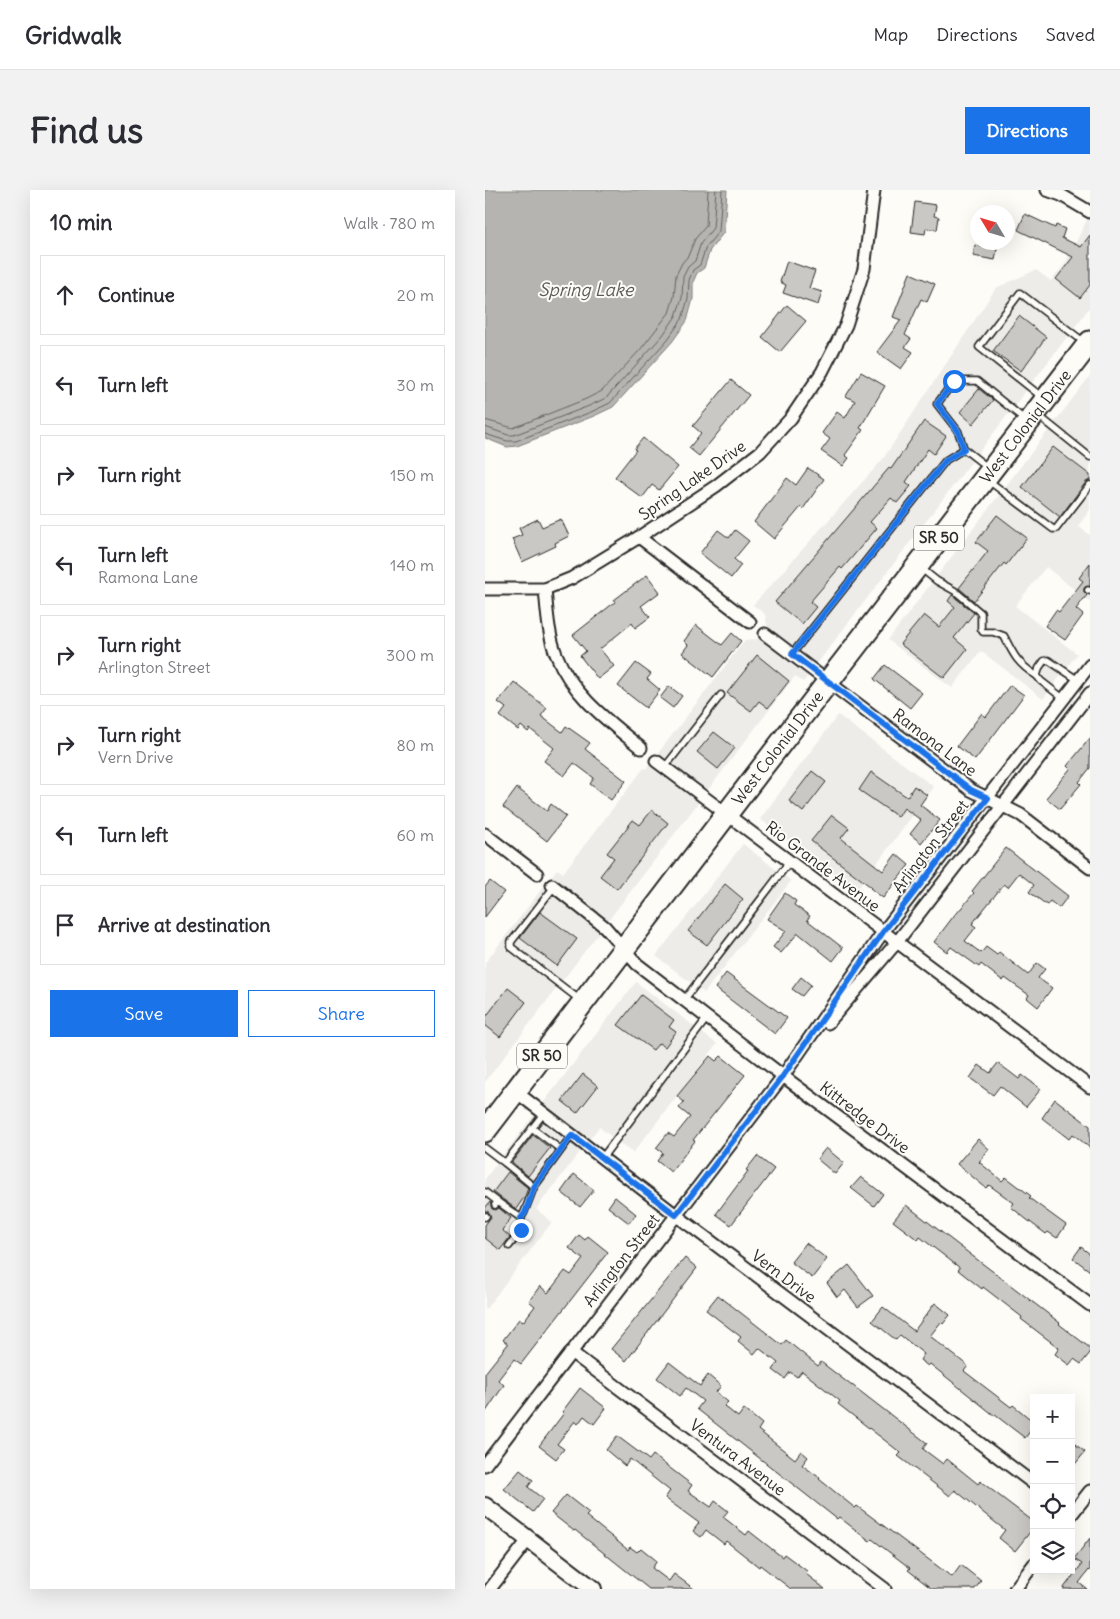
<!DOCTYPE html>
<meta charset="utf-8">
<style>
body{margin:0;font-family:Delius,sans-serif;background:#f2f2f3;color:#2b2b33}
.controls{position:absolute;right:15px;bottom:15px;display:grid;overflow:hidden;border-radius:0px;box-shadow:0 5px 20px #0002}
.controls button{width:45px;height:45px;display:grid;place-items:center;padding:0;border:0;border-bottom:1px solid #e1e1e2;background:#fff;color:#2b2b33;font:25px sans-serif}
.compass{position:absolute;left:485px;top:15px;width:45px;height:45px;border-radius:50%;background:#fff;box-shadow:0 5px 20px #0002;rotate:308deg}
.stop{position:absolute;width:15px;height:15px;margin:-11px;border:4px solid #1a73e8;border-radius:50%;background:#fff}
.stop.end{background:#1a73e8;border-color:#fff;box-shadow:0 1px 5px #0008}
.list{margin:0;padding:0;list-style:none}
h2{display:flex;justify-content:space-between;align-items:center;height:65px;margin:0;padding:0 20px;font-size:21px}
h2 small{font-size:16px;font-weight:400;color:#7c7c81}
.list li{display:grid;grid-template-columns:32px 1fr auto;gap:15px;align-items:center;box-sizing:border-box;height:80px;margin:0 10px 10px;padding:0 10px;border:1px solid #e1e1e2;border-radius:0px}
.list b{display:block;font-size:19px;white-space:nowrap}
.list p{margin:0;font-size:16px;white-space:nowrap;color:#7c7c81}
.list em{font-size:16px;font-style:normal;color:#7c7c81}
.actions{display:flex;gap:10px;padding:15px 20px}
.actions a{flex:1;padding:11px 0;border:1px solid #1a73e8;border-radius:0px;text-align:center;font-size:18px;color:#1a73e8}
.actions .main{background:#1a73e8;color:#fff}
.icon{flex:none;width:28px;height:28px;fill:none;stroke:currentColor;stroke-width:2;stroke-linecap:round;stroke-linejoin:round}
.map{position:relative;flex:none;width:605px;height:1399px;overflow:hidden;border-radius:0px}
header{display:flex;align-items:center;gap:30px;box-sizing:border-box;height:70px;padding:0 25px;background:#fff;border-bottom:1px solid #e1e1e2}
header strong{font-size:24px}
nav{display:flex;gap:28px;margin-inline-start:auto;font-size:18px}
.intro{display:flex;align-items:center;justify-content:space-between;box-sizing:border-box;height:120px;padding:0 30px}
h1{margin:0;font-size:35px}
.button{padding:12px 22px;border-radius:0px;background:#1a73e8;color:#fff;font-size:18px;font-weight:700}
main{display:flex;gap:30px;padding:0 30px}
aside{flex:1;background:#fff;border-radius:0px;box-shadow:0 5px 20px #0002}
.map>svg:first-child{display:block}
.built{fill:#edece8}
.water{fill:#b5b4b1;stroke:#7e7d7b}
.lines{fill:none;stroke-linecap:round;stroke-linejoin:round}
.shore{stroke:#626261;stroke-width:1}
.building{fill:#c9c8c4;stroke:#2b2b2b}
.lane-casing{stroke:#2b2b2b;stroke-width:9}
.street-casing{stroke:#2b2b2b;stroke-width:15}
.secondary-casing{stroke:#2b2b2b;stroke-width:20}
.highway-casing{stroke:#2b2b2b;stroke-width:25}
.lane{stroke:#fdfcf7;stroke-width:5.5}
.street{stroke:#fdfcf7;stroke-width:11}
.secondary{stroke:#fdfcf7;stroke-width:16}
.highway{stroke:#fdfcf7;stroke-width:21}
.route{stroke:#1a73e8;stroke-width:6}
.labels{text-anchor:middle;stroke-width:4;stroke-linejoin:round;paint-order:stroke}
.shield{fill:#fdfcf7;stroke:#6a6a68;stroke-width:1}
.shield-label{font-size:15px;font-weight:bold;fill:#2b2b2b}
.street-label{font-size:16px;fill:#2b2b2b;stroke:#fdfcf7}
.water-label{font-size:18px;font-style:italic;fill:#5b5b5a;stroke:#fdfcf7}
</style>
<header>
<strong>Gridwalk</strong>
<nav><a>Map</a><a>Directions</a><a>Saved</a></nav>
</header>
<div class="intro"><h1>Find us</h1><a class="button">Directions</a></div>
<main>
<aside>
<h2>10 min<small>Walk · 780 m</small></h2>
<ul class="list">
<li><svg class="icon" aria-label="ahead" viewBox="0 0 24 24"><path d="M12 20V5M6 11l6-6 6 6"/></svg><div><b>Continue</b></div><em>20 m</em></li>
<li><svg class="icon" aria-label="left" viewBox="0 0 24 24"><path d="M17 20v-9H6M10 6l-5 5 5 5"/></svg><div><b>Turn left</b></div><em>30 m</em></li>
<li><svg class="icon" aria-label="right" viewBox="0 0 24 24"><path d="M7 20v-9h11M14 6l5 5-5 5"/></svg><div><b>Turn right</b></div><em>150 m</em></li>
<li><svg class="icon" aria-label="left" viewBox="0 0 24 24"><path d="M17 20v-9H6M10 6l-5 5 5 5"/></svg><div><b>Turn left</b><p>Ramona Lane</p></div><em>140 m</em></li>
<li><svg class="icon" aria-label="right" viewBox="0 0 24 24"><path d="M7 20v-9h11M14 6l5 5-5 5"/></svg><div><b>Turn right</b><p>Arlington Street</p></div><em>300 m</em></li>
<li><svg class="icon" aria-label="right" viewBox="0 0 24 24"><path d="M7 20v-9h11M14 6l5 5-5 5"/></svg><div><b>Turn right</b><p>Vern Drive</p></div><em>80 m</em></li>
<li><svg class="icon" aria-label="left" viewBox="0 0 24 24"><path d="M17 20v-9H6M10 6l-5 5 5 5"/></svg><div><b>Turn left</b></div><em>60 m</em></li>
<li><svg class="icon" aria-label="arrive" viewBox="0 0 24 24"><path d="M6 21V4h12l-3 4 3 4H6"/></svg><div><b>Arrive at destination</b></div></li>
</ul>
<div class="actions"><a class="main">Save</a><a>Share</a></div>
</aside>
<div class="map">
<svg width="605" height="1399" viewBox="0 0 605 1399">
<rect width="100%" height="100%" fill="#fdfcf7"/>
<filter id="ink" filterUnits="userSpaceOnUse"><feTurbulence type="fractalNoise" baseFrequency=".02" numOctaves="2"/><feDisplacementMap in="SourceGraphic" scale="10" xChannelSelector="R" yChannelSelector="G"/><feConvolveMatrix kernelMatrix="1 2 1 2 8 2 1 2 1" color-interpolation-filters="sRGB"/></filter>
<g filter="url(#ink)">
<g class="built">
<path d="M605,24V117L318,492L310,486L0,892V773L72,679L78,683L159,578L161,579L260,450L273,449L278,442L282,436L280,424L268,415L398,269L511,98L551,80L566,91L580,74Z"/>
<path d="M605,186V320L593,336L605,345V412L561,377L530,416L592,464L558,509L496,461L467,498L403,450Z"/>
<path d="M353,525L449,597L371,701L275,629Z"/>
<path d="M258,654L306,691L219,803L171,766Z"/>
<path d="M151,792L232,854L148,963L114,937L51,1019L67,1032L0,1120V989Z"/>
</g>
<path class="water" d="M0,0H242L239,42L225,60L219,78L212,83L208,92V109L202,131L187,152L128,217L109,226L32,256L22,257L0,248Z"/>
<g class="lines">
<g class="shore">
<path d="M0,230L28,238L101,209L117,201L155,160L184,123L189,107L191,85L197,73L203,66L210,49L221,36L223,0"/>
<path d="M0,237L23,245H29L104,216L121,208L178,145L191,126L197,108L198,87L203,77L210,71L216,53L228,38L231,0"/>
<path d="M0,244L22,251H31L106,222L125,213L183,149L197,129L203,109L204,90L208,80L215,75L221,57L234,41L237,0"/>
</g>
</g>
<g class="building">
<path d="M430,12L451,15L449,26L454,27L452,40L441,38L440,44L426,42Z"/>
<path d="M540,24L570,38L571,35L580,39L577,48L596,57L605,45V95L595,108L571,89L588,67L533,40Z"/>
<path d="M490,55L512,59L510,70L488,66Z"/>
<path d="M302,71L330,81L324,98L337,102L333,115L298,103L301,95L295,92Z"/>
<path d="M425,83L450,94L442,112L436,109L420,145L426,149L420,157L428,162L416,179L392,162L416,130L408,127Z"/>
<path d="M302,115L321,131L295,162L277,147Z"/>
<path d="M534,126L561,147L536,181L508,161Z"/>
<path d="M376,182L400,196L375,238L378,240L360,265L364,268L358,276L336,261L345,249L337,243L352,222L360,228L370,211L361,206Z"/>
<path d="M246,190L264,205L214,266L204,258L216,243L208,236Z"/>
<path d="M494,199L508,210L488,234L475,222Z"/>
<path d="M439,231L461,246L449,264L443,259L421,292L426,296L412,313L406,308L385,332L392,338L357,379L355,377L325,412L331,417L317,434L290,412L404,278L406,279Z"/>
<path d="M158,248L193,277L174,300L167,295L157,308L130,287L151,260L149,259Z"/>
<path d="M568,257L605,285V290L601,292L575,327L537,297Z"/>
<path d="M323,278L339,289L318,319L316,317L289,349L269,332L302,288L311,295Z"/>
<path d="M512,325L542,348L521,375L519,373L489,411L474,398L503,361L491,352Z"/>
<path d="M53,329L57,337L76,329L84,346L70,353L71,356L37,372L27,349L37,345L34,338Z"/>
<path d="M233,340L244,348L250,340L264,351L249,369L256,375L246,388L215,363Z"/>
<path d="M605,373V396L599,398V402L602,405L591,419L598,425L580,450L560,436L571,420L574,422L598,391L594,388Z"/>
<path d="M162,385L175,402L156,416L165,427L150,438L147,433L115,459L129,476L113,489L95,466L101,461L88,445L130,412L129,410Z"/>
<path d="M467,405L489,423L469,448L482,459L459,488L415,454L439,425L454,437L470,417L463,411Z"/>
<path d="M211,435L237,455L247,443L256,451L228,487L197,463L203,455L199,451Z"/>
<path d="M272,465L304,491L283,518L274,511L266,521L242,503Z"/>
<path d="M151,473L166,484L162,489L175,500L161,518L133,496Z"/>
<path d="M400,475L437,503L425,518L389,489Z"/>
<path d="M29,492L62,518L56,526L77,542L81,536L105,553L100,559L141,591L126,610L105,594L109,588L89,573L79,586L59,571L69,558L45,539L43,542L36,536L33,540L15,526L21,518L13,512Z"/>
<path d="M525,495L539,505L490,570L472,556L497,523L501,527Z"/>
<path d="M184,496L197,506L188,518L175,508Z"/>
<path d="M229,542L250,558L233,579L212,562Z"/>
<path d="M605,548V578L594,592L596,594L575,619L561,608L585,579L582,576Z"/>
<path d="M327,581L341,592L318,622L304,611Z"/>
<path d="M386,582L422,607L429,596L442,605L435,615L455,630L436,653L425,644L436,630L419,618L413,627L374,600Z"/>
<path d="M32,598L62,621L66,614L81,626L62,651L18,617Z"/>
<path d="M167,620L183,633L132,699L115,686L129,668L122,663L148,630L155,635Z"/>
<path d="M347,625L364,638L356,648L398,681L411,664L424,675L398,708L385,698L386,697L326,651Z"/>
<path d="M521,658L583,706L574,718L565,711L562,715L544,702L549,695L534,683L523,697L519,694L487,734L491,737L480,751L496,763L501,757L512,765L514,762L543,785L552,773L560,779L553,788L567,798L553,817L542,808L544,805L520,788L518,791L496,774L494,777L466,757L462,762L449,752L471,723H472L489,703L487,701Z"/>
<path d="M5,691L19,702L0,727V697Z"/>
<path d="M240,694L258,709L222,755L203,741Z"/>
<path d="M300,703L311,711L309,715L325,726L322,730L358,758L348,771L313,743L296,763L288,757L301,741L282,729Z"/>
<path d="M55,722L92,749L72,776L35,748Z"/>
<path d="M241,783L302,828L290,844L230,798Z"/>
<path d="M316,787L326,795L317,806L307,799Z"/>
<path d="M23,798L41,812L15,847L0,835V828Z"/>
<path d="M156,805L189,830L184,837L191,842L180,857L174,853L168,860L133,835Z"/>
<path d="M225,866L231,871L236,866L260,885L208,950L210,951L186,982L172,971L178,963L171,958L183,943L189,947L205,927L194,918L199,912L192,906Z"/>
<path d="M513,873L534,889L537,885L556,899L541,917L515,896L508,905L485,888L494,875L505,883Z"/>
<path d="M98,884L113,896L92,923L77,911Z"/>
<path d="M570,909L605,936V958L588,944L584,949L557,928Z"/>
<path d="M48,945L65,958L43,986L27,972Z"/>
<path d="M493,949L504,959L494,972L517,991L521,987L546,1006L544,1008L581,1035L572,1048L563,1042L561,1044L541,1029L526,1017L529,1013L504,995L501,998L472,974Z"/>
<path d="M341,958L359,973L350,984L332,969Z"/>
<path d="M272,966L289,979L246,1035L231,1024L263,981L261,980Z"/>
<path d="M23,982L43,998L40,1006L31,1019L8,1002Z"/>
<path d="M89,984L109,1000L95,1017L76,1002Z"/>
<path d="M376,987L398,1004L389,1016L366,998Z"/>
<path d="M130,1007L151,1024L144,1033L123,1017Z"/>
<path d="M5,1012L7,1019L11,1020L14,1018L26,1028L17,1040L25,1047L15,1060L0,1048V1035L6,1027L4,1022L0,1021V1018Z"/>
<path d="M421,1015L575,1133L574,1134L605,1158V1163L596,1174L589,1169L584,1175L570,1164L574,1158L536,1129L537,1127L498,1097L497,1099L473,1080L475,1078L435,1047L433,1050L408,1031Z"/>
<path d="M94,1045L100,1050L103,1046L123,1062L36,1174L29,1169L13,1190L19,1195L0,1223V1183L23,1154L18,1150L34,1129L38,1132L50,1116L44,1111L55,1096L63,1103L80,1081L86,1085L98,1069L84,1058Z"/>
<path d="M321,1053L342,1069L327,1088L306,1072Z"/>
<path d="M596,1057L605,1064V1081L588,1068Z"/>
<path d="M200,1068L212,1078L141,1171L126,1159Z"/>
<path d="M364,1075L388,1106L373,1117L360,1100L352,1107L342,1093Z"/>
<path d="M233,1105L297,1155L301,1150L333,1176L336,1172L367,1196V1195L442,1253L438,1259L458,1274L462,1269L493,1294L495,1291L549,1332V1337L530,1361L514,1348L520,1340L511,1333L470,1300L465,1306L413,1266L416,1263L353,1214L355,1211L317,1181L312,1187L305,1182L300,1189L288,1180L293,1173L274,1158L269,1164L253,1151L256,1147L221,1120Z"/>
<path d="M450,1113L465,1125L458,1134L456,1132L445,1146L483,1176L479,1181L526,1217L528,1215L549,1232V1236L540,1248L510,1225V1226L445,1174L443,1176L435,1170L439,1164L415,1145L411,1150L387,1131L398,1117L429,1141Z"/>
<path d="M184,1172L215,1196L223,1185L236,1196L231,1202L243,1212L239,1216L253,1227L259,1219L277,1234L273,1240L310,1269L316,1261L323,1267L317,1275L335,1288L334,1289L370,1318L372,1316L467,1387L476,1375L496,1391L490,1399H447L423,1380L425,1378L387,1349L385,1351L354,1327L352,1329L212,1219L218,1211L201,1198L195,1206L172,1188Z"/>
<path d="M95,1198L121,1218L109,1234L99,1226L93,1234L90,1231L72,1254L79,1259L71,1269L54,1256L79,1223L77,1222Z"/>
<path d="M132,1246L164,1270L168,1265L207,1295L203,1301L226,1317L230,1311L243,1321L238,1327L261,1345L264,1341L297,1367L299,1364L322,1381L321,1384L340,1399H306L275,1375L274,1377L241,1351L239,1354L221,1340L216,1347L208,1341L214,1333L180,1308L185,1301L145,1269L140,1276L121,1260Z"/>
<path d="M586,1251L600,1262L586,1279Z"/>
<path d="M35,1280L48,1290L43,1297L58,1309L48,1322L19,1299Z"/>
<path d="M81,1305L104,1323L101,1326L143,1360L145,1357L152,1362L156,1358L172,1371L167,1378L184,1391L189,1384L209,1399H164L90,1340L89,1341L66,1323Z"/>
<path d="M605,1348V1381L604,1380L594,1393L602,1399H578L597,1374L589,1369Z"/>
</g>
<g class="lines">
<defs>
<g id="lane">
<path d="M557,207L494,157L535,103L599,152"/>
<path d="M554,226L605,267"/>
<path d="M479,259L473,241L452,214L469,191H492L539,229"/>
<path d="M504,291L568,339H571L605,295"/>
<path d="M437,379L452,391L470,401L496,423V439L498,442H508L519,446C529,466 533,474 552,486"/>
<path d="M603,400L605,401"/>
<path d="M307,464L461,270L479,259L502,277"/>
<path d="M579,509L556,491L552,486L554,478L559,471L563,470L593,490"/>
<path d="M180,577L236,505"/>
<path d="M69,697L26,752V757L95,810"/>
<path d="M199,810L305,671"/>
<path d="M47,938L75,959"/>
<path d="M0,958L20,973L59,923"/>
<path d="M117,968L222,828"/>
<path d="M20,973L49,997"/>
<path d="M0,1002L13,1012"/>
<path d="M10,1015L13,1012L36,1028L39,1023L49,997L87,945"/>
<path d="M0,1027L1,1026"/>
<path d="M24,1056C31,1047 39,1040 36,1028"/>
</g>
<g id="street">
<path d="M562,0L576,5L605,22"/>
<path d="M154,347L265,432"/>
<path d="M0,399H60L87,388L154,347L231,296L275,262L306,228L337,182L361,135L379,79L389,0"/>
<path d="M60,399C62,420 63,444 71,464C87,505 123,531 156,558"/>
<path d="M280,444L486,600L536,625L605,678"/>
<path d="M171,571L605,897"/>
<path d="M0,644L52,684"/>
<path d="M67,695L120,737L152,774L298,886L605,1115"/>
<path d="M343,833L412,752L605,503"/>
<path d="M30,901L191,1025L549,1294"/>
<path d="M86,1162L400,1399"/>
<path d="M0,1275L298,886L398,742L605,475"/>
<path d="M586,1325L605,1301"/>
<path d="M5,1399L43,1350"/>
<path d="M530,1399L549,1374"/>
</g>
<path id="secondary" d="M0,1316L108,1399"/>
<g id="highway">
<path id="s1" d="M0,941L276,579L605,152"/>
</g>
</defs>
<use href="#lane" class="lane-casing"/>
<use href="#street" class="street-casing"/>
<use href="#secondary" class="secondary-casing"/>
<use href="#highway" class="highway-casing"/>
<use href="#lane" class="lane"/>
<use href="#street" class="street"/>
<use href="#secondary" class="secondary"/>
<use href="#highway" class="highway"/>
</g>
</g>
<g class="lines" filter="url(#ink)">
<path class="route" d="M36,1040L38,1035L36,1028L40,1023L49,997L87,945L191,1025L298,886L398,742L503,608L486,600L307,464L461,270L479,259L473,241L452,214L469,191"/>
</g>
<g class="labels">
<g class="shield">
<rect x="429" y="335.5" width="50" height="25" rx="4"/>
<rect x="32" y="853.5" width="50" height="25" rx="4"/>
</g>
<g class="shield-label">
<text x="454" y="353">SR 50</text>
<text x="57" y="871">SR 50</text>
</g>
<g class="street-label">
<text dy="6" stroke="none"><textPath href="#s1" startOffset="888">West Colonial Drive</textPath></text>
<text transform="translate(207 290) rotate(-35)" y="6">Spring Lake Drive</text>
<text transform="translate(450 552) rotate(37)" y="6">Ramona Lane</text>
<text dy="6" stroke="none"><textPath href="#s1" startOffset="482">West Colonial Drive</textPath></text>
<text transform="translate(445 656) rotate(-52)" y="6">Arlington Street</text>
<text transform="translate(338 676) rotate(37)" y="6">Rio Grande Avenue</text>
<text transform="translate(380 927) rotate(37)" y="6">Kittredge Drive</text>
<text transform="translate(136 1070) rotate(-52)" y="6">Arlington Street</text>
<text transform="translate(299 1086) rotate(37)" y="6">Vern Drive</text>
<text transform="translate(253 1267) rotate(37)" y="6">Ventura Avenue</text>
</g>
<g class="water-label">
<text x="101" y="106">Spring Lake</text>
</g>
</g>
</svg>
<div class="controls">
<button>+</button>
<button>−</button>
<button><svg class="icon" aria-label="locate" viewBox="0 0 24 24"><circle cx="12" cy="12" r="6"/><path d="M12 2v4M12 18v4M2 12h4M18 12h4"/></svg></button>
<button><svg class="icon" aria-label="layers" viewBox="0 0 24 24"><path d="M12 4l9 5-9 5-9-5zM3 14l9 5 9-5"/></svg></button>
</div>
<svg class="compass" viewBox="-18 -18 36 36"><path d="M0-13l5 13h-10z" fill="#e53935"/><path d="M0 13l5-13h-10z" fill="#7c7c81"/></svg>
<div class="stop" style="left:469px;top:191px"></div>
<div class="stop end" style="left:36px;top:1040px"></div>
</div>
</main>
